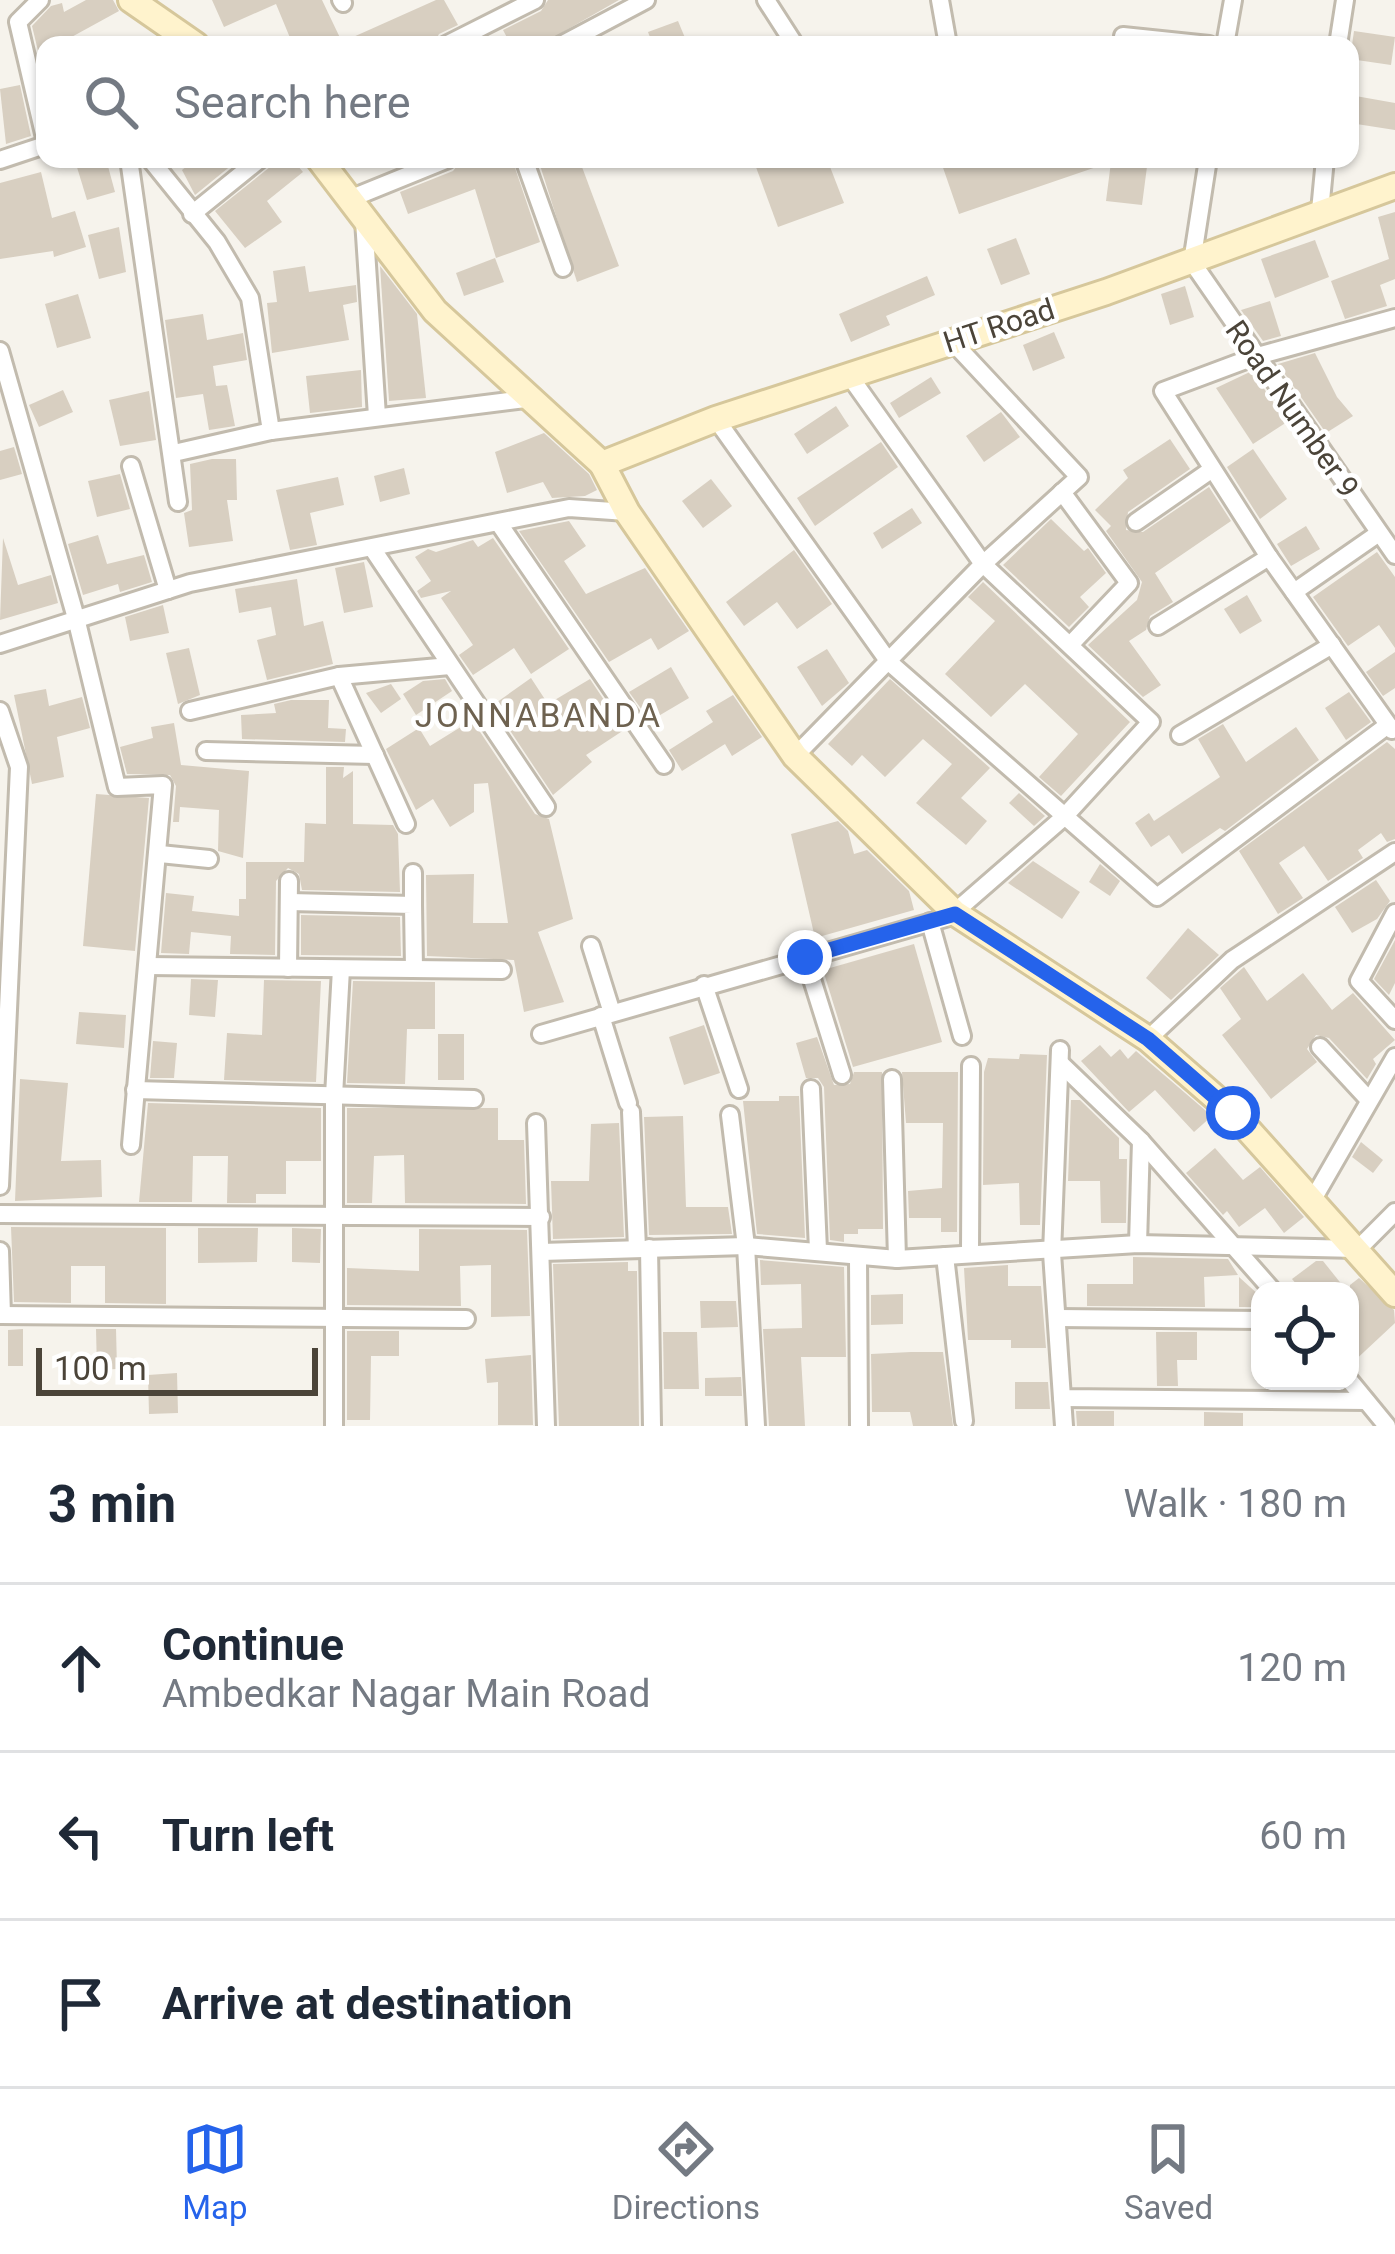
<!DOCTYPE html>
<meta charset="utf-8">
<style>
body{margin:0;font-family:Roboto,sans-serif;background:#f6f6f7;color:#1f2937}
.controls{position:absolute;right:36px;bottom:36px;display:grid;overflow:hidden;border-radius:24px;box-shadow:0 3px 9px #0004}
.controls button{width:108px;height:108px;display:grid;place-items:center;padding:0;border:0;border-bottom:3px solid #e0e1e3;background:#fff;color:#1f2937;font:60px sans-serif}
.scale{position:absolute;left:36px;bottom:30px;width:282px;box-sizing:border-box;padding-left:12px;border:6px solid #4b4439;border-top:0;font-size:33px;line-height:42px;white-space:nowrap;color:#4b4439;-webkit-text-stroke:9px #fff;paint-order:stroke}
.stop{position:absolute;width:36px;height:36px;margin:-27px;border:9px solid #2563eb;border-radius:50%;background:#fff}
.stop.end{background:#2563eb;border-color:#fff;box-shadow:0 3px 12px #0008}
.list{margin:0;padding:0;list-style:none}
h2{display:flex;justify-content:space-between;align-items:center;height:156px;margin:0;padding:0 48px;font-size:51px}
h2 small{font-size:39px;font-weight:400;color:#747a83}
.list li{display:grid;grid-template-columns:78px 1fr auto;gap:36px;align-items:center;box-sizing:border-box;height:168px;padding:0 48px;border-top:3px solid #e0e1e3}
.list b{display:block;font-size:45px;white-space:nowrap}
.list p{margin:0;font-size:39px;white-space:nowrap;color:#747a83}
.list em{font-size:39px;font-style:normal;color:#747a83}
.icon{flex:none;width:66px;height:66px;fill:none;stroke:currentColor;stroke-width:2;stroke-linecap:round;stroke-linejoin:round}
.map{position:relative;flex:none;width:1395px;height:1426px;overflow:hidden}
.search{position:absolute;background:#fff;box-shadow:0 3px 9px #0004;left:36px;right:36px;top:36px;height:132px;display:flex;align-items:center;gap:30px;box-sizing:border-box;padding:0 42px;border-radius:24px;color:#747a83;font-size:45px}
.sheet{height:660px;background:#fff}
nav{display:flex;justify-content:space-around;align-items:center;box-sizing:border-box;height:168px;border-top:3px solid #e0e1e3;background:#fff;font-size:33px;color:#747a83}
nav a{display:grid;justify-items:center;gap:6px}
nav .on{color:#2563eb}
.map>svg:first-child{display:block}
.building{fill:#d8cfc1}
.lines{fill:none;stroke-linecap:round;stroke-linejoin:round}
.street-casing{stroke:#c2bbae;stroke-width:22}
.secondary-casing{stroke:#d6c79b;stroke-width:30}
.street{stroke:#fff;stroke-width:16}
.secondary{stroke:#fff3cd;stroke-width:24}
.route{stroke:#2563eb;stroke-width:15}
.labels{text-anchor:middle;stroke-width:9;stroke-linejoin:round;paint-order:stroke}
.street-label{font-size:30px;fill:#4b4439;stroke:#fff}
.neighbourhood-label{font-size:33px;letter-spacing:3px;fill:#6e6250;stroke:#fff}
</style>
<div class="map">
<svg width="1395" height="1426" viewBox="0 0 1395 1426">
<rect width="100%" height="100%" fill="#f6f3ec"/>
<g class="building">
<path d="M86,0H113L119,11L57,45H45L39,55L32,26L51,6L62,3L64,12Z"/>
<path d="M212,0H322L342,42L436,0H444L458,25L439,34L433,45H293L276,4L224,27Z"/>
<path d="M548,0H619L540,45H511L503,30L541,11Z"/>
<path d="M678,21L688,45H653L648,32Z"/>
<path d="M1354,31L1395,37L1391,65L1350,59Z"/>
<path d="M20,85L31,136L6,144L0,89Z"/>
<path d="M1350,95L1395,103V130L1350,123Z"/>
<path d="M106,159L115,192L87,200L76,164Z"/>
<path d="M196,159H230L233,164L195,195L182,170Z"/>
<path d="M280,159H292L303,172L267,201L282,222L245,248L215,211Z"/>
<path d="M462,159H512L540,242L496,258L475,189L408,214L400,192L453,171Z"/>
<path d="M538,159H579L619,266L577,282Z"/>
<path d="M753,159H827L844,203L778,227Z"/>
<path d="M940,159H1148L1142,205L1106,201L1111,162L959,214Z"/>
<path d="M41,172L52,218L75,211L86,247L54,257L53,251L0,259V183Z"/>
<path d="M1395,212V279L1380,285L1387,306L1345,319L1331,281L1389,259L1378,217Z"/>
<path d="M119,227L126,272L99,279L88,235Z"/>
<path d="M1016,238L1030,274L1001,285L987,249Z"/>
<path d="M1315,240L1329,277L1275,298L1261,259Z"/>
<path d="M495,258L504,282L464,296L456,273Z"/>
<path d="M305,266L309,292L356,285L357,302L343,305L349,340L272,353L267,303L277,302L273,271Z"/>
<path d="M380,266L417,314L426,398L389,401Z"/>
<path d="M927,276L935,295L886,316L890,325L851,342L839,314Z"/>
<path d="M1185,286L1194,317L1170,325L1161,294Z"/>
<path d="M78,294L91,338L57,348L45,304Z"/>
<path d="M1270,301L1281,336L1263,341L1241,310Z"/>
<path d="M203,314L207,340L243,333L247,360L213,366L216,386L227,385L235,426L209,430L203,394L176,398L165,320Z"/>
<path d="M1054,332L1065,358L1033,371L1023,345Z"/>
<path d="M1315,353L1337,397L1353,416L1326,433L1278,364Z"/>
<path d="M361,370L362,407L310,413L306,376Z"/>
<path d="M1252,371L1287,422L1253,444L1216,388Z"/>
<path d="M931,377L941,393L899,418L890,403Z"/>
<path d="M63,390L73,412L39,427L29,405Z"/>
<path d="M149,391L156,440L120,446L109,400Z"/>
<path d="M836,406L849,426L807,454L794,434Z"/>
<path d="M1001,412L1020,437L984,462L966,436Z"/>
<path d="M544,433L589,474L597,490L585,496L552,498L543,482L507,493L495,452Z"/>
<path d="M1170,439L1190,469L1128,512L1126,530L1143,532L1209,487L1231,521L1155,573L1173,602L1150,616L1146,630L1129,641L1161,685L1143,697L1088,645L1137,600L1142,582L1106,531L1111,526L1095,510L1128,478L1123,470Z"/>
<path d="M881,442L898,467L815,526L797,498Z"/>
<path d="M14,447L22,474L0,480V451Z"/>
<path d="M1253,449L1287,499L1260,519L1227,467Z"/>
<path d="M212,459H236L237,500H227L233,541L189,547L184,513L192,510L190,464Z"/>
<path d="M404,468L410,494L380,502L374,476Z"/>
<path d="M120,474L130,509L97,517L88,481Z"/>
<path d="M338,477L344,505L310,513L317,545L290,550L276,490Z"/>
<path d="M711,479L732,506L703,528L682,501Z"/>
<path d="M912,508L922,523L882,549L873,533Z"/>
<path d="M1051,519L1084,551L1088,548L1106,573L1080,597L1089,607L1069,627L1003,565Z"/>
<path d="M569,521L586,546L564,561L586,594L645,568L689,631L658,650L651,638L609,662L519,531Z"/>
<path d="M1306,526L1320,549L1291,566L1277,544Z"/>
<path d="M98,535L107,564L144,555L152,582L120,592L118,584L83,595L68,544Z"/>
<path d="M3,538L18,585L51,575L58,603L0,620Z"/>
<path d="M493,538L569,649L531,674L514,648L473,675L459,655L473,645L441,598L451,591L421,598L417,591L431,581L415,557L428,549L436,552L473,540L478,547Z"/>
<path d="M794,550L832,604L797,629L777,602L744,626L726,602Z"/>
<path d="M1377,552L1395,577V648L1379,625L1348,646L1313,597Z"/>
<path d="M364,562L373,607L344,613L335,568Z"/>
<path d="M297,579L304,626L323,621L333,664L267,680L257,640L276,635L271,607L239,613L235,589Z"/>
<path d="M983,582L1130,722L1061,796L1039,777L1078,734L1025,684L991,717L945,674L995,621L968,597Z"/>
<path d="M1247,595L1262,621L1240,634L1224,609Z"/>
<path d="M163,605L169,633L130,641L125,617Z"/>
<path d="M189,648L200,695L178,704L166,653Z"/>
<path d="M827,649L849,683L822,706L797,667Z"/>
<path d="M1395,652V688L1383,696L1366,672Z"/>
<path d="M671,667L689,698L650,721L629,692Z"/>
<path d="M531,678L548,704L590,679L624,730L586,755L592,762L553,795L493,705Z"/>
<path d="M445,679L452,691L416,715L403,694L423,681Z"/>
<path d="M890,679L990,768L961,798L987,821L966,845L916,803L952,764L923,739L885,777L862,755L852,766L828,744Z"/>
<path d="M391,684L401,699L381,713L366,693Z"/>
<path d="M46,689L49,706L82,697L90,728L57,737L64,777L32,784L14,695Z"/>
<path d="M1349,692L1371,722L1346,740L1325,708Z"/>
<path d="M733,695L762,737L732,756L725,744L682,771L669,750L713,722L706,711Z"/>
<path d="M291,700H329L328,728L346,729L345,742L242,739L241,715L276,713L274,704Z"/>
<path d="M472,720L535,814L549,819L573,919L538,932L564,1002L524,1012L514,960L427,956L426,875L474,874L473,923H508L488,783L474,784V812L450,827L433,799L416,810L386,749L419,728L430,746Z"/>
<path d="M174,723L181,765L249,771L243,858L218,851L219,810L180,807L179,822H173L176,786L170,775L127,774L120,747L153,738L151,727Z"/>
<path d="M1223,724L1246,762L1296,727L1319,760L1225,831L1220,828L1182,854L1169,835L1151,847L1135,823L1149,813L1154,821L1220,777L1198,739Z"/>
<path d="M1387,742L1395,749V839L1387,842L1381,833L1358,850L1363,858L1328,881L1304,846L1279,863L1303,898L1278,914L1239,851Z"/>
<path d="M326,767H344L343,778L353,771V824L393,825L398,834L400,892L302,890L299,874L288,868L276,881L275,955L230,954L231,936L191,932L189,954L161,953L166,893L194,896L192,911L239,916V899H246V862H304L305,823L326,824Z"/>
<path d="M1019,793L1045,816L1034,826L1009,803Z"/>
<path d="M96,794L149,798L135,951L83,946Z"/>
<path d="M838,821L848,831L854,854L867,850L909,891L914,910L815,938L791,834Z"/>
<path d="M1033,861L1080,892L1062,919L1008,883Z"/>
<path d="M1100,864L1120,881L1110,896L1089,882Z"/>
<path d="M1376,880L1390,901L1377,919L1352,933L1335,907Z"/>
<path d="M301,915L400,917L401,956L301,955Z"/>
<path d="M1188,928L1219,955L1171,1000L1146,978Z"/>
<path d="M1395,940V983L1389,995L1374,979Z"/>
<path d="M914,944L942,1042L853,1067L823,970Z"/>
<path d="M1244,967L1267,1001L1303,973L1332,1010L1353,993L1395,1040L1373,1059L1376,1064L1367,1079L1329,1038L1316,1035L1307,1049L1317,1062L1271,1099L1222,1035L1241,1019L1220,988Z"/>
<path d="M191,979L218,980L215,1017L189,1015Z"/>
<path d="M264,980L321,981L316,1082L224,1080L227,1033L262,1035Z"/>
<path d="M353,981L435,982V1029H407L405,1084L347,1083Z"/>
<path d="M79,1012L126,1015L124,1048L76,1044Z"/>
<path d="M704,1025L720,1073L684,1085L669,1037Z"/>
<rect x="438" y="1034" width="26" height="46"/>
<path d="M817,1037L834,1085L850,1084L854,1072H882L883,1229H858V1234H844V1242L830,1240L824,1087L818,1078H806L796,1043Z"/>
<path d="M153,1041L177,1043L174,1078H150Z"/>
<path d="M1100,1045L1111,1057L1120,1049L1128,1059L1136,1051L1212,1116L1194,1132L1155,1090L1129,1112L1081,1061Z"/>
<path d="M1020,1054L1047,1055L1040,1225H1020L1019,1183L983,1185L984,1072L988,1058L1019,1059Z"/>
<path d="M902,1072H958L957,1232H941V1218H909L908,1191L942,1188L943,1123H906Z"/>
<path d="M20,1079L68,1083L61,1161L101,1160L102,1197L15,1201Z"/>
<path d="M779,1096H799L805,1238L757,1234L743,1101H779Z"/>
<path d="M1071,1100H1080L1119,1138V1159H1127L1126,1223H1101L1100,1181H1068Z"/>
<path d="M148,1103L321,1108V1161H286V1194H256V1203H227L228,1156H193L192,1202H139Z"/>
<path d="M347,1108H498V1140H524L526,1204L405,1203L404,1155L374,1156L372,1203H347Z"/>
<path d="M683,1116L686,1207H728L732,1234L649,1235L644,1117Z"/>
<path d="M619,1123L624,1237L553,1239L551,1181H589L591,1124Z"/>
<path d="M1361,1142L1383,1160L1373,1173L1352,1157Z"/>
<path d="M1215,1148L1243,1180L1260,1167L1304,1217L1284,1233L1265,1208L1239,1227L1227,1211L1223,1215L1186,1173Z"/>
<path d="M11,1227L166,1228V1304L105,1303V1266H71V1303L14,1302Z"/>
<path d="M198,1228H258L257,1262L198,1263Z"/>
<path d="M292,1228L321,1229L320,1263L292,1262Z"/>
<path d="M419,1229L527,1230L530,1316L491,1317V1265L460,1266L461,1306L347,1305V1268L419,1271Z"/>
<path d="M1133,1257L1228,1259L1238,1275L1204,1277L1205,1307L1087,1306V1284H1133Z"/>
<path d="M760,1260L844,1267L846,1357H801L805,1426H769L763,1329L802,1328L801,1284L761,1285Z"/>
<path d="M1316,1261H1323L1347,1291H1302L1292,1279Z"/>
<path d="M628,1262V1271H637L639,1426H559L553,1264Z"/>
<path d="M1008,1265V1286H1041L1046,1348H1011V1340H968L964,1268Z"/>
<path d="M1239,1277L1260,1296V1307H1239Z"/>
<path d="M1359,1278L1394,1310L1395,1323L1350,1365V1285Z"/>
<path d="M903,1294V1324L871,1325V1295Z"/>
<path d="M700,1301H736L738,1327L701,1328Z"/>
<path d="M23,1329V1366H8V1330Z"/>
<path d="M96,1329H116L117,1369L97,1370Z"/>
<path d="M347,1331H399V1356H371L370,1420H347Z"/>
<path d="M663,1332H697L699,1389H664Z"/>
<path d="M1156,1332H1197V1360H1177L1178,1386H1157Z"/>
<path d="M911,1352H943L953,1426H913L910,1412H872L871,1354Z"/>
<path d="M531,1355L533,1425H498V1382L487,1383L485,1359Z"/>
<path d="M177,1373L178,1413L149,1414L148,1375Z"/>
<path d="M741,1377L742,1396H705V1378Z"/>
<path d="M1015,1382H1048L1050,1409H1015Z"/>
<path d="M1076,1411H1114V1426H1077Z"/>
<path d="M1204,1412L1243,1413V1426H1204Z"/>
</g>
<g class="lines">
<defs>
<g id="street">
<path d="M40,0L18,22L45,138"/>
<path d="M341,0L343,3"/>
<path d="M766,0L795,45"/>
<path d="M940,0L948,45"/>
<path d="M1123,36L1209,45"/>
<path d="M446,45L535,0"/>
<path d="M561,45L646,0"/>
<path d="M1225,45L1233,0"/>
<path d="M1338,45L1345,0"/>
<path d="M129,159L178,502"/>
<path d="M150,159L217,242L250,298L271,431"/>
<path d="M524,159L563,268"/>
<path d="M1208,159L1192,262L1395,555"/>
<path d="M0,160L45,145"/>
<path d="M347,200L448,159"/>
<path d="M1320,211L1325,159"/>
<path d="M192,214L260,159"/>
<path d="M364,220L377,416"/>
<path d="M0,351L76,618L117,787L163,785L131,1145"/>
<path d="M716,419L889,662L1157,897L1388,725"/>
<path d="M174,453L271,431L533,398"/>
<path d="M131,466L168,590"/>
<path d="M1062,492L1129,583L1071,644"/>
<path d="M1136,522L1211,470"/>
<path d="M500,525L664,765"/>
<path d="M372,548L546,807"/>
<path d="M1294,592L1379,533"/>
<path d="M1158,626L1269,557"/>
<path d="M0,644L190,583L569,508L627,512"/>
<path d="M339,676L406,824"/>
<path d="M0,711L19,767L0,1186"/>
<path d="M190,711L339,676L450,666"/>
<path d="M1392,730L1269,557L1163,391L1254,357L1395,318"/>
<path d="M1180,735L1332,645"/>
<path d="M206,751L375,755"/>
<path d="M795,756L983,564L1079,477L950,339"/>
<path d="M160,854L209,859"/>
<path d="M413,873V905"/>
<path d="M290,902L413,905L414,969"/>
<path d="M1395,913L1359,981L1395,1020"/>
<path d="M930,922L962,1036"/>
<path d="M591,946L612,1013"/>
<path d="M805,957L842,1075"/>
<path d="M148,966L502,970"/>
<path d="M288,968L289,881"/>
<path d="M704,985L739,1089"/>
<path d="M601,1016L628,1103"/>
<path d="M541,1034L949,917L1064,817L1151,722L983,564L851,378"/>
<path d="M1148,1039L1232,960L1395,852"/>
<path d="M1320,1047L1369,1100"/>
<path d="M1060,1050L1052,1253L1062,1398L1366,1401"/>
<path d="M1061,1064L1141,1141L1273,1291"/>
<path d="M892,1079L897,1259"/>
<path d="M811,1089L818,1250"/>
<path d="M135,1090L474,1099"/>
<path d="M631,1112L637,1248"/>
<path d="M730,1115L746,1246L756,1426"/>
<path d="M536,1123L546,1426"/>
<path d="M1312,1201L1395,1057"/>
<path d="M0,1214L541,1217"/>
<path d="M1138,1244L1141,1141"/>
<path d="M649,1248L652,1426"/>
<path d="M0,1251L2,1315"/>
<path d="M970,1251L971,1066"/>
<path d="M541,1252L746,1246L897,1259L1138,1244L1358,1249L1395,1212"/>
<path d="M945,1256L964,1421"/>
<path d="M858,1258L859,1426"/>
<path d="M0,1315L466,1319"/>
<path d="M1058,1318L1260,1320"/>
<path d="M1350,1381L1387,1426"/>
<path d="M1062,1398L1064,1426"/>
<path d="M334,1426V1096L341,969"/>
</g>
<g id="secondary">
<path d="M131,0L196,45"/>
<path d="M319,159L435,311L602,464L627,512L795,756L955,913L1148,1039L1233,1113L1395,1294"/>
<path d="M602,464L716,419L1106,292L1395,186"/>
</g>
</defs>
<use href="#street" class="street-casing"/>
<use href="#secondary" class="secondary-casing"/>
<use href="#street" class="street"/>
<use href="#secondary" class="secondary"/>
</g>
<g class="lines">
<path class="route" d="M805,957L955,914L1148,1039L1233,1113"/>
</g>
<g class="labels">
<g class="street-label">
<text transform="translate(999 326) rotate(-18)" y="10">HT Road</text>
<text transform="translate(1292 409) rotate(55)" y="10">Road Number 9</text>
</g>
<g class="neighbourhood-label">
<text x="539" y="727">JONNABANDA</text>
</g>
</g>
</svg>
<div class="controls">
<button><svg class="icon" aria-label="locate" viewBox="0 0 24 24"><circle cx="12" cy="12" r="6"/><path d="M12 2v4M12 18v4M2 12h4M18 12h4"/></svg></button>
</div>
<div class="scale">100 m</div>
<div class="stop" style="left:1233px;top:1113px"></div>
<div class="stop end" style="left:805px;top:957px"></div>
<div class="search"><svg class="icon" aria-label="search" viewBox="0 0 24 24"><circle cx="10" cy="10" r="6"/><path d="M15 15l6 6"/></svg>Search here</div>
</div>
<section class="sheet">
<h2>3 min<small>Walk · 180 m</small></h2>
<ul class="list">
<li><svg class="icon" aria-label="ahead" viewBox="0 0 24 24"><path d="M12 20V5M6 11l6-6 6 6"/></svg><div><b>Continue</b><p>Ambedkar Nagar Main Road</p></div><em>120 m</em></li>
<li><svg class="icon" aria-label="left" viewBox="0 0 24 24"><path d="M17 20v-9H6M10 6l-5 5 5 5"/></svg><div><b>Turn left</b></div><em>60 m</em></li>
<li><svg class="icon" aria-label="arrive" viewBox="0 0 24 24"><path d="M6 21V4h12l-3 4 3 4H6"/></svg><div><b>Arrive at destination</b></div></li>
</ul>
</section>
<nav>
<a class="on"><svg class="icon" aria-label="map" viewBox="0 0 24 24"><path d="M3 6l6-2 6 2 6-2v14l-6 2-6-2-6 2zM9 4v14M15 6v14"/></svg>Map</a>
<a><svg class="icon" aria-label="directions" viewBox="0 0 24 24"><path d="M12 3l9 9-9 9-9-9zM9 14v-3h6M13 9l2 2-2 2"/></svg>Directions</a>
<a><svg class="icon" aria-label="saved" viewBox="0 0 24 24"><path d="M7 4h10v16l-5-4-5 4z"/></svg>Saved</a>
</nav>
